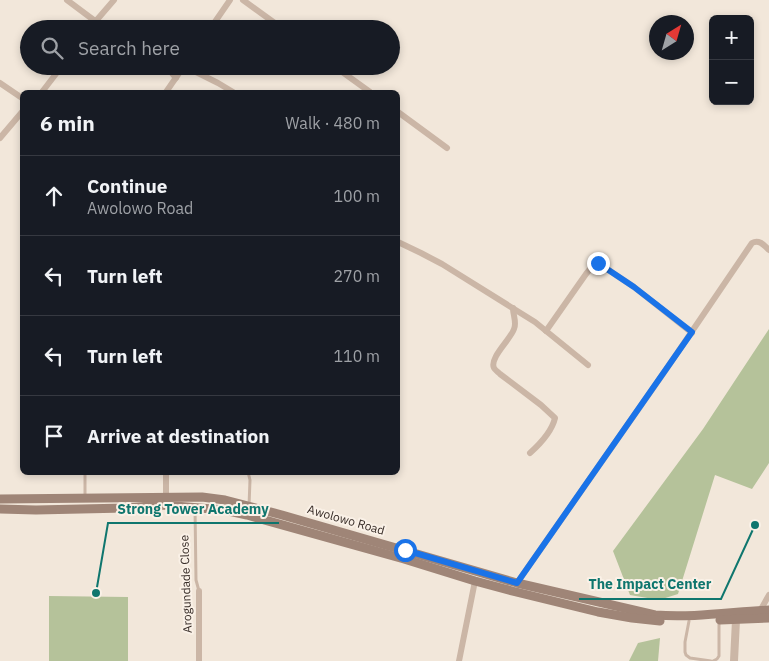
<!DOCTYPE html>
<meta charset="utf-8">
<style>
body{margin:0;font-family:"IBM Plex Sans",sans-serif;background:#242831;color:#f1f3f6}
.controls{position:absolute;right:15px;top:15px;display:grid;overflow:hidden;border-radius:8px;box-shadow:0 2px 8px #0003}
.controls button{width:45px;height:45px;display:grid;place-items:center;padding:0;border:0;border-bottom:1px solid #363941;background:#171b24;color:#f1f3f6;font:25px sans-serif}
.compass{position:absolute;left:649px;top:15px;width:45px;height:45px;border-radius:50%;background:#171b24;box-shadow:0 2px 8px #0003;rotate:37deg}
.stop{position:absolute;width:15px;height:15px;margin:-11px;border:4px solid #1a73e8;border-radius:50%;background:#fff}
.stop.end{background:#1a73e8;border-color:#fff;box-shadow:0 1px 5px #0008}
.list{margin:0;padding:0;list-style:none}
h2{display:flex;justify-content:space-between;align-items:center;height:65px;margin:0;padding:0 20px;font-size:21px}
h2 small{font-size:16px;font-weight:400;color:#9ea1a6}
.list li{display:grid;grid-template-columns:32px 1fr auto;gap:15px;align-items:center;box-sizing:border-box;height:80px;padding:0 20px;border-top:1px solid #363941}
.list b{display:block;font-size:19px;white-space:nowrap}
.list p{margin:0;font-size:16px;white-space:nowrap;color:#9ea1a6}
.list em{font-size:16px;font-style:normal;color:#9ea1a6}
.icon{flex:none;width:28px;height:28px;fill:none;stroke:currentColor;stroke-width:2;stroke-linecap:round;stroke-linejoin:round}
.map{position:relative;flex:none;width:769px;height:661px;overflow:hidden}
.search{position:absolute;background:#171b24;box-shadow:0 2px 8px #0003;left:20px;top:20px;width:380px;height:55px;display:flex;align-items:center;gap:12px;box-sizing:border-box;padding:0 18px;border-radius:28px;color:#9ea1a6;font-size:19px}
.panel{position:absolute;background:#171b24;box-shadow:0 2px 8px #0003;left:20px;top:90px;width:380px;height:385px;border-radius:8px}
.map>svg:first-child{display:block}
.green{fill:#b5c29a}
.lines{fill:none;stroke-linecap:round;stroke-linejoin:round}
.service{stroke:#cbb6a6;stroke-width:3}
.minor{stroke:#cbb6a6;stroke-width:6}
.tertiary{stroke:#cbb6a6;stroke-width:8}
.secondary{stroke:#9f8577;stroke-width:9}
.route{stroke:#1a73e8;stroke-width:6}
.labels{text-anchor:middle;stroke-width:4;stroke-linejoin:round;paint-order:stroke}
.street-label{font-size:12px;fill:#372c27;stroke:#faf1e7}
.leader{fill:none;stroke:#0f766e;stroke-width:2}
.callout-dot{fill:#0f766e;stroke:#faf1e7;stroke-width:2}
.callout-label{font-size:14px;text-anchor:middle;font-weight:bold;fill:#0f766e;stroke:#faf1e7;stroke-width:4;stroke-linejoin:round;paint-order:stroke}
</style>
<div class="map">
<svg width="769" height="661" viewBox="0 0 769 661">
<rect width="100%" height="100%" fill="#f2e7da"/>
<g class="green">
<path d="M769,329V463L752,489L715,475L678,594L659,600L630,595L613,551L703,429Z"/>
<path d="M49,596L128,597V661H49Z"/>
<path d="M660,638L658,661H629L638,643Z"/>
</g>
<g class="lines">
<g class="service">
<path d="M248,472L250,480L249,506"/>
<path d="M85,496V472"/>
<path d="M195,508L196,580L199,591"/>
<path d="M689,621L685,642V652L686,655L690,658L711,661"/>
<path d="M713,661L717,659L719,656V622"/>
</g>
<g class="minor">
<path d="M67,0L95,21L108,29"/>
<path d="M243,0L283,29"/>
<path d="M89,29L114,0"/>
<path d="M210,29L230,0"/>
<path d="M166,66L176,78"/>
<path d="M184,66L218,83L233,92"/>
<path d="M334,66L370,92"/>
<path d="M0,83L22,98"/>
<path d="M42,92L62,66"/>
<path d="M166,92L184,66"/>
<path d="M398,112L447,148"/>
<path d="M0,138L22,112"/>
<path d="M398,242L421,253L442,264L535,322L588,365"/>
<path d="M513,308C513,315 517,323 514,329C511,339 489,358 494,368C495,370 498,372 500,374L541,405L555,418C552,431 540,444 530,453"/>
<path d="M546,331L586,274L595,263H598L634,287L692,333"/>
<path d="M166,497V472"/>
<path d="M517,583L665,371L752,243C759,239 764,245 769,250"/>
<path d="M199,591V661"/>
<path d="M760,611L769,595"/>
<path d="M459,661L475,581"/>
</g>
<path class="tertiary" d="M734,661L736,620"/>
<g class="secondary">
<path d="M0,499L202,497L225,500L282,515L517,583L655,615C693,618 731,612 769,610"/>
<path d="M0,509L36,510L126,508L163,505L224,510L247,515L404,559L475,581L512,591L598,612L632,618L660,621"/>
<path d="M720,620L769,618"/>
</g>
</g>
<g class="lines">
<path class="route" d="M405,550L517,583L692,332L634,287L598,263"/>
</g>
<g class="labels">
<g class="street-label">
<text transform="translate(346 520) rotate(16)" y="4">Awolowo Road</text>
<text transform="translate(186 584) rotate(-92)" y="4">Arogundade Close</text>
</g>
</g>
<path class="leader" d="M96 593L108 523H279M755 525L721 599H579"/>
<g class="callout-dot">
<circle cx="96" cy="593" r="5"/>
<circle cx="755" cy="525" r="5"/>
</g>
<g class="callout-label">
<text x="193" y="514">Strong Tower Academy</text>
<text x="650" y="589">The Impact Center</text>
</g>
</svg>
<div class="controls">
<button>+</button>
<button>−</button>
</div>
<svg class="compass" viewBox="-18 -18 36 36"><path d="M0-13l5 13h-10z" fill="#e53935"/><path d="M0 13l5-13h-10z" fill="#9ea1a6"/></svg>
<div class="stop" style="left:405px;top:550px"></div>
<div class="stop end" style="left:598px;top:263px"></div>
<div class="search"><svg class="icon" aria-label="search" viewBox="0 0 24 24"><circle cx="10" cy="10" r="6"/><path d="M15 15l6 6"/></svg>Search here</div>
<section class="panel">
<h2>6 min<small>Walk · 480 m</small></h2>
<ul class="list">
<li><svg class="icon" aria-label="ahead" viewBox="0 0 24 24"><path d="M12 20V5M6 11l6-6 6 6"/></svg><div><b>Continue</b><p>Awolowo Road</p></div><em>100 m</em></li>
<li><svg class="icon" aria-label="left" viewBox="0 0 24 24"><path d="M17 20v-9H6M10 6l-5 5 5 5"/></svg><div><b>Turn left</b></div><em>270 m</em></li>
<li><svg class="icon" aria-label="left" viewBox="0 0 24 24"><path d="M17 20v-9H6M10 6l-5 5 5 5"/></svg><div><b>Turn left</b></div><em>110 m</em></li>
<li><svg class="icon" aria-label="arrive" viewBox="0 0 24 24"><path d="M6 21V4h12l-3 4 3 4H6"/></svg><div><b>Arrive at destination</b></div></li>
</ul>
</section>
</div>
